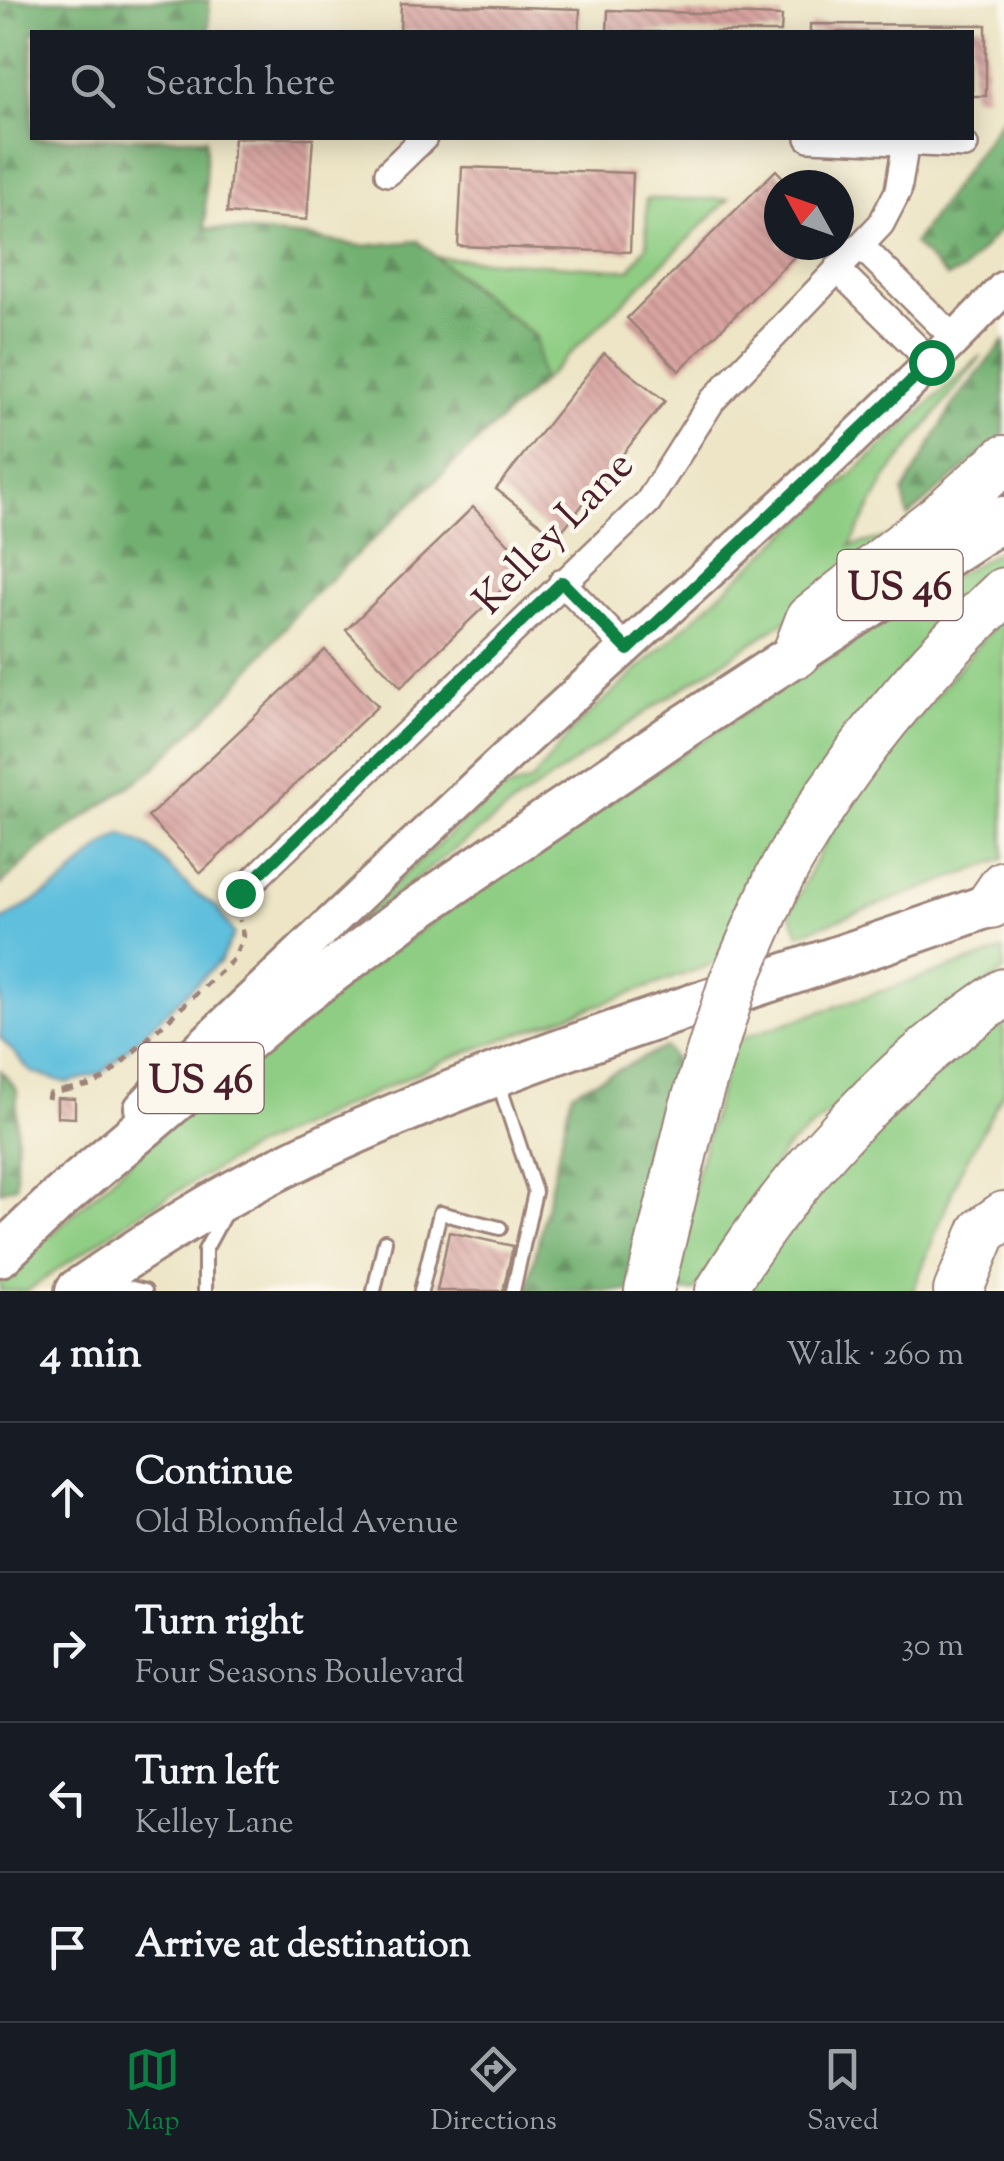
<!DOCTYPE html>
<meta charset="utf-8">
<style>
body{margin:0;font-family:"Sorts Mill Goudy",serif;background:#20242c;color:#f1f3f6}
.compass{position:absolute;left:764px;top:170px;width:90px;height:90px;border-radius:50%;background:#171b24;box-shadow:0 5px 25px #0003;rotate:310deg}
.stop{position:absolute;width:30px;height:30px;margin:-22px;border:8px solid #0b8043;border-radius:50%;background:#fff}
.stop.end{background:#0b8043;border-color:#fff;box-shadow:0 2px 10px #0008}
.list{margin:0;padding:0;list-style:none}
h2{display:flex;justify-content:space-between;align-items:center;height:130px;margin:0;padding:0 40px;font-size:42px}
h2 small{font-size:32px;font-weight:400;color:#9ea1a6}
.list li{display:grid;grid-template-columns:65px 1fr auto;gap:30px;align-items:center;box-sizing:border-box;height:150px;padding:0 40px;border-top:2px solid #363941}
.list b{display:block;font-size:38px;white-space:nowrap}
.list p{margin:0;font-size:32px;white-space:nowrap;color:#9ea1a6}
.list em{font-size:32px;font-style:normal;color:#9ea1a6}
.icon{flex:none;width:55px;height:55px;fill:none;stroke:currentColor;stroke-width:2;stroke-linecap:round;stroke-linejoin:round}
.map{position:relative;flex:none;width:1004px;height:1291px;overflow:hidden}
.search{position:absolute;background:#171b24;box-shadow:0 5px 25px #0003;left:30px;right:30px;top:30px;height:110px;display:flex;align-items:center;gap:25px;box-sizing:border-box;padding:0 35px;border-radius:0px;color:#9ea1a6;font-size:38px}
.sheet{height:730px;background:#171b24}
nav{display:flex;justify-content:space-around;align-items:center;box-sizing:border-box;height:140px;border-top:2px solid #363941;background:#171b24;font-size:28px;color:#9ea1a6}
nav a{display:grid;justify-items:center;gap:5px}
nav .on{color:#0b8043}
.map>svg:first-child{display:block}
.grass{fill:#8ecd83;stroke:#6c7657;stroke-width:2.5}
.forest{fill:url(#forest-firs);stroke:#5e684e;stroke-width:2.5}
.water{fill:#5fbfdd;stroke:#546f84;stroke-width:2.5}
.building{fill:url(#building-back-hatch)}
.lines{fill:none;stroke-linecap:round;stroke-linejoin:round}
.service-casing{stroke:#9c8278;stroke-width:18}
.minor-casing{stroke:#9c8278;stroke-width:30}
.tertiary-casing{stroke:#9c8278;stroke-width:38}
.trunk-casing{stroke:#9c8278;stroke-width:48}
.motorway-casing{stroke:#9c8278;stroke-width:52}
.path{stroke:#9c8278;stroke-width:5;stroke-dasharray:8 8;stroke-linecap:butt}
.service{stroke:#fff;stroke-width:12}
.minor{stroke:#fff;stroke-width:25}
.tertiary{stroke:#fff;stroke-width:32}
.trunk{stroke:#fff;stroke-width:42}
.motorway{stroke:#fff;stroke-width:48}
.motorway-bridge-casing{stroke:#9c8278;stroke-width:52;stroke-linecap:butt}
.motorway-bridge{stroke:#fff;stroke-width:48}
.route{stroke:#0b8043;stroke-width:12}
.labels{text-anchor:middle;stroke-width:9;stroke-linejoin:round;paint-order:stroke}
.shield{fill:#fbf7ec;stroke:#7f6065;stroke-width:2.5}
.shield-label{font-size:40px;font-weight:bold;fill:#4a1f2b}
.street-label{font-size:42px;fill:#4a1f2b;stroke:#fbf7ec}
</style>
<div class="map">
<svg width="1004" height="1291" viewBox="0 0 1004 1291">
<defs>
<pattern id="forest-firs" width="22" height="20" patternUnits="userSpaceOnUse" patternTransform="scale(2.5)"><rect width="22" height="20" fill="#72b071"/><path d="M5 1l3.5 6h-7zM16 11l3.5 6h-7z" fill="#608f5d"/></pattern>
<pattern id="building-back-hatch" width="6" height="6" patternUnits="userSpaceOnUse" patternTransform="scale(2.5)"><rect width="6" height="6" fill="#d9a4a1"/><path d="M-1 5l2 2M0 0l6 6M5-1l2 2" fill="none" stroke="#b28583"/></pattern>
</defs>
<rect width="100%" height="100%" fill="#fbf7ec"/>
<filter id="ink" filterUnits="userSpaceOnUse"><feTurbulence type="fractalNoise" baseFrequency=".01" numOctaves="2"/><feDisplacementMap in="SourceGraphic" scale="20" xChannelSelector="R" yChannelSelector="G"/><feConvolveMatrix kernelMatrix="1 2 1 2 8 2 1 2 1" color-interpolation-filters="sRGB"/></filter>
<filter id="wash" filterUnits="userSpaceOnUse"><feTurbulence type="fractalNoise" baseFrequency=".0048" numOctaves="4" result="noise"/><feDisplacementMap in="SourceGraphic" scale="40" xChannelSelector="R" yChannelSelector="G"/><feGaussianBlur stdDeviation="2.25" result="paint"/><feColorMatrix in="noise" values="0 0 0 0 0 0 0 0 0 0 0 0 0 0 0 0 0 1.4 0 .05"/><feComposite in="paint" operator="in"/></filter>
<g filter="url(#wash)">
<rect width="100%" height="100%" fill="#ede5c6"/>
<g class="grass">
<path d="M646,199H729L541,382L536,337L435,257L630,270L647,245Z"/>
<path d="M982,355L888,475L850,546L899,534L799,612L652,708L517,802L336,940L334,938L495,793L532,781L574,728Z"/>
<path d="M1004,548V572L724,960L448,1059L252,1148L135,1216L27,1291H0V1282L177,1118L339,989L505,869L951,578Z"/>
<path d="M1004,614V859L799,934L790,912L844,804Z"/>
<path d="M1004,950V971L785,1149L695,1291H665L733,1041Z"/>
<path d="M1004,1009V1091L959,1174L913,1291H733L806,1192Z"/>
</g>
<g class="forest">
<path d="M0,0H209V32H32V138H206L205,228L309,237L361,246L418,241L464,282L536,337L541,382L304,604L231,693L150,772L39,849L0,886Z"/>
<path d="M1004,115V225L963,271L947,277L913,244Z"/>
<path d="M1004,341V434L908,517L903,493L954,403Z"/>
<path d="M665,1047L685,1071L633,1291H527L572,1092Z"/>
<path d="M0,1070L17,1090L16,1186L0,1191Z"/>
</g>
<path class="water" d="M122,834L150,848L192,890L217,908L234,934L220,961L102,1073L67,1083L31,1072L0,1037V922L62,884L100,848Z"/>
<g id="blocks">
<g class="building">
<path d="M401,3L580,9L579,32H400Z"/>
<path d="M608,10L782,16L781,32H607Z"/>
<path d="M810,24L986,25V96H972V32H810Z"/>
<path d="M234,138H313L307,220L227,213Z"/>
<path d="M462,167L633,173L630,252L458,246Z"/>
<path d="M776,170L790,185H779V245H806L679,371L627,318Z"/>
<path d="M604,353L665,401L557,537L496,489Z"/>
<path d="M473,507L528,564L401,687L346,630Z"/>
<path d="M325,650L378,706L201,873L148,817Z"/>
<path d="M57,1098L75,1099V1118L57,1117Z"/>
<path d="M449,1232L513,1246L503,1291H437Z"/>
</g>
</g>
</g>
<g filter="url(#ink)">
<use href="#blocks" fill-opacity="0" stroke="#9c8278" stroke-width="2.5"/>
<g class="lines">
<defs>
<g id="service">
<path d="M498,1081L535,1192L513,1291"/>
<path d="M106,1282L145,1291"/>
<path d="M205,1291V1250L225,1213"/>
<path d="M374,1291L385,1241"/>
<path d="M421,1291L440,1213L500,1228"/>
</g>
<g id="minor">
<path d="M809,138L965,145"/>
<path d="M388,173L424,138"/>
<path d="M861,246L955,339"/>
<path d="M837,269L931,362"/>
<path d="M562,582L628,650"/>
<path d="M240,893L648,502L712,401L881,224L898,191L906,142"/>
</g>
<path id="tertiary" d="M141,1108L184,1062C294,958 403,853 514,750C679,598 849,451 1004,288"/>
<g id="trunk">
<path d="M0,1255L60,1198L290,1003L412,912L687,725L1004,518"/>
<path d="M77,1291C141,1247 209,1203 278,1169C510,1053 762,989 1004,900"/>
</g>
<g id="motorway">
<path d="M797,653L810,619L940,517L1004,460"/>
<path d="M778,880C837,770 913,677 1004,592"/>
<path d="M991,904L1004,885"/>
<path d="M649,1291L693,1110"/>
<path d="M720,1291C791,1176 891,1068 1004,993"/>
<path d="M958,1291L983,1231L1004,1216"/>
</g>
</defs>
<use href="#service" class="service-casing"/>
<use href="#minor" class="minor-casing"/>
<use href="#tertiary" class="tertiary-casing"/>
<use href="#trunk" class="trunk-casing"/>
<use href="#motorway" class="motorway-casing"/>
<g class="path">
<path d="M66,1090L91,1085L105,1078L234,959L243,936L239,920"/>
<path d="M48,1099L49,1094L66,1090V1098"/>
</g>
<use href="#service" class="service"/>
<use href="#minor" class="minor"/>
<use href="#tertiary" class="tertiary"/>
<use href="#trunk" class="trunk"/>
<use href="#motorway" class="motorway"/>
<defs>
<path id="motorway-bridge" d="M693,1110L733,983L778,880"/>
</defs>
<use href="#motorway-bridge" class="motorway-bridge-casing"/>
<use href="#motorway-bridge" class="motorway-bridge"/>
</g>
</g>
<g class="lines" filter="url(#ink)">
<path class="route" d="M240,893L562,582L628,650L931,362"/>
</g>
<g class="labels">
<g class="shield">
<rect x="837.5" y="550" width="125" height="70" rx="8"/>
<rect x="138.5" y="1043" width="125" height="70" rx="8"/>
</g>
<g class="shield-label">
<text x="900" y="599">US 46</text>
<text x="201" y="1092">US 46</text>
</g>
<g class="street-label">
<text transform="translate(552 531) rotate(-46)" y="15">Kelley Lane</text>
</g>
</g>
</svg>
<svg class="compass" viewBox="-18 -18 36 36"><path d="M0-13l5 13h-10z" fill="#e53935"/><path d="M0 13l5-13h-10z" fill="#9ea1a6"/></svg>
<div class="stop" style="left:931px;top:362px"></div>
<div class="stop end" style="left:240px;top:893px"></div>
<div class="search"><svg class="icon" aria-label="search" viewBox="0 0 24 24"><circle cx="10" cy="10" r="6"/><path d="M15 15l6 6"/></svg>Search here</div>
</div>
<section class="sheet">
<h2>4 min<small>Walk · 260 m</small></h2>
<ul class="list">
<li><svg class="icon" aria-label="ahead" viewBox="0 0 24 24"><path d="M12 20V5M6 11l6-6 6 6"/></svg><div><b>Continue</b><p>Old Bloomfield Avenue</p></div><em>110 m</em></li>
<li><svg class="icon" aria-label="right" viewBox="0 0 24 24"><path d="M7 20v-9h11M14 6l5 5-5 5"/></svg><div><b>Turn right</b><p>Four Seasons Boulevard</p></div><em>30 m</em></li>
<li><svg class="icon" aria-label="left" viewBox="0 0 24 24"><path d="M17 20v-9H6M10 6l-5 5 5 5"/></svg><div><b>Turn left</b><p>Kelley Lane</p></div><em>120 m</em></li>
<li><svg class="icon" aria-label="arrive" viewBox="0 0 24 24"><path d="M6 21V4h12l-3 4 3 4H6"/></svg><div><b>Arrive at destination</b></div></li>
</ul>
</section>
<nav>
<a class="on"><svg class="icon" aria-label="map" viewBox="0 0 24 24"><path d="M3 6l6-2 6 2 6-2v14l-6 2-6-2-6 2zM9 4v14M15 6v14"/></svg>Map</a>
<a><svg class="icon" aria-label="directions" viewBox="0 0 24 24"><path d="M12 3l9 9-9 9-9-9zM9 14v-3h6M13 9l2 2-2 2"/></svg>Directions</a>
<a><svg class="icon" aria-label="saved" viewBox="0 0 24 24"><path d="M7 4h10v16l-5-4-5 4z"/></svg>Saved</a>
</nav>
